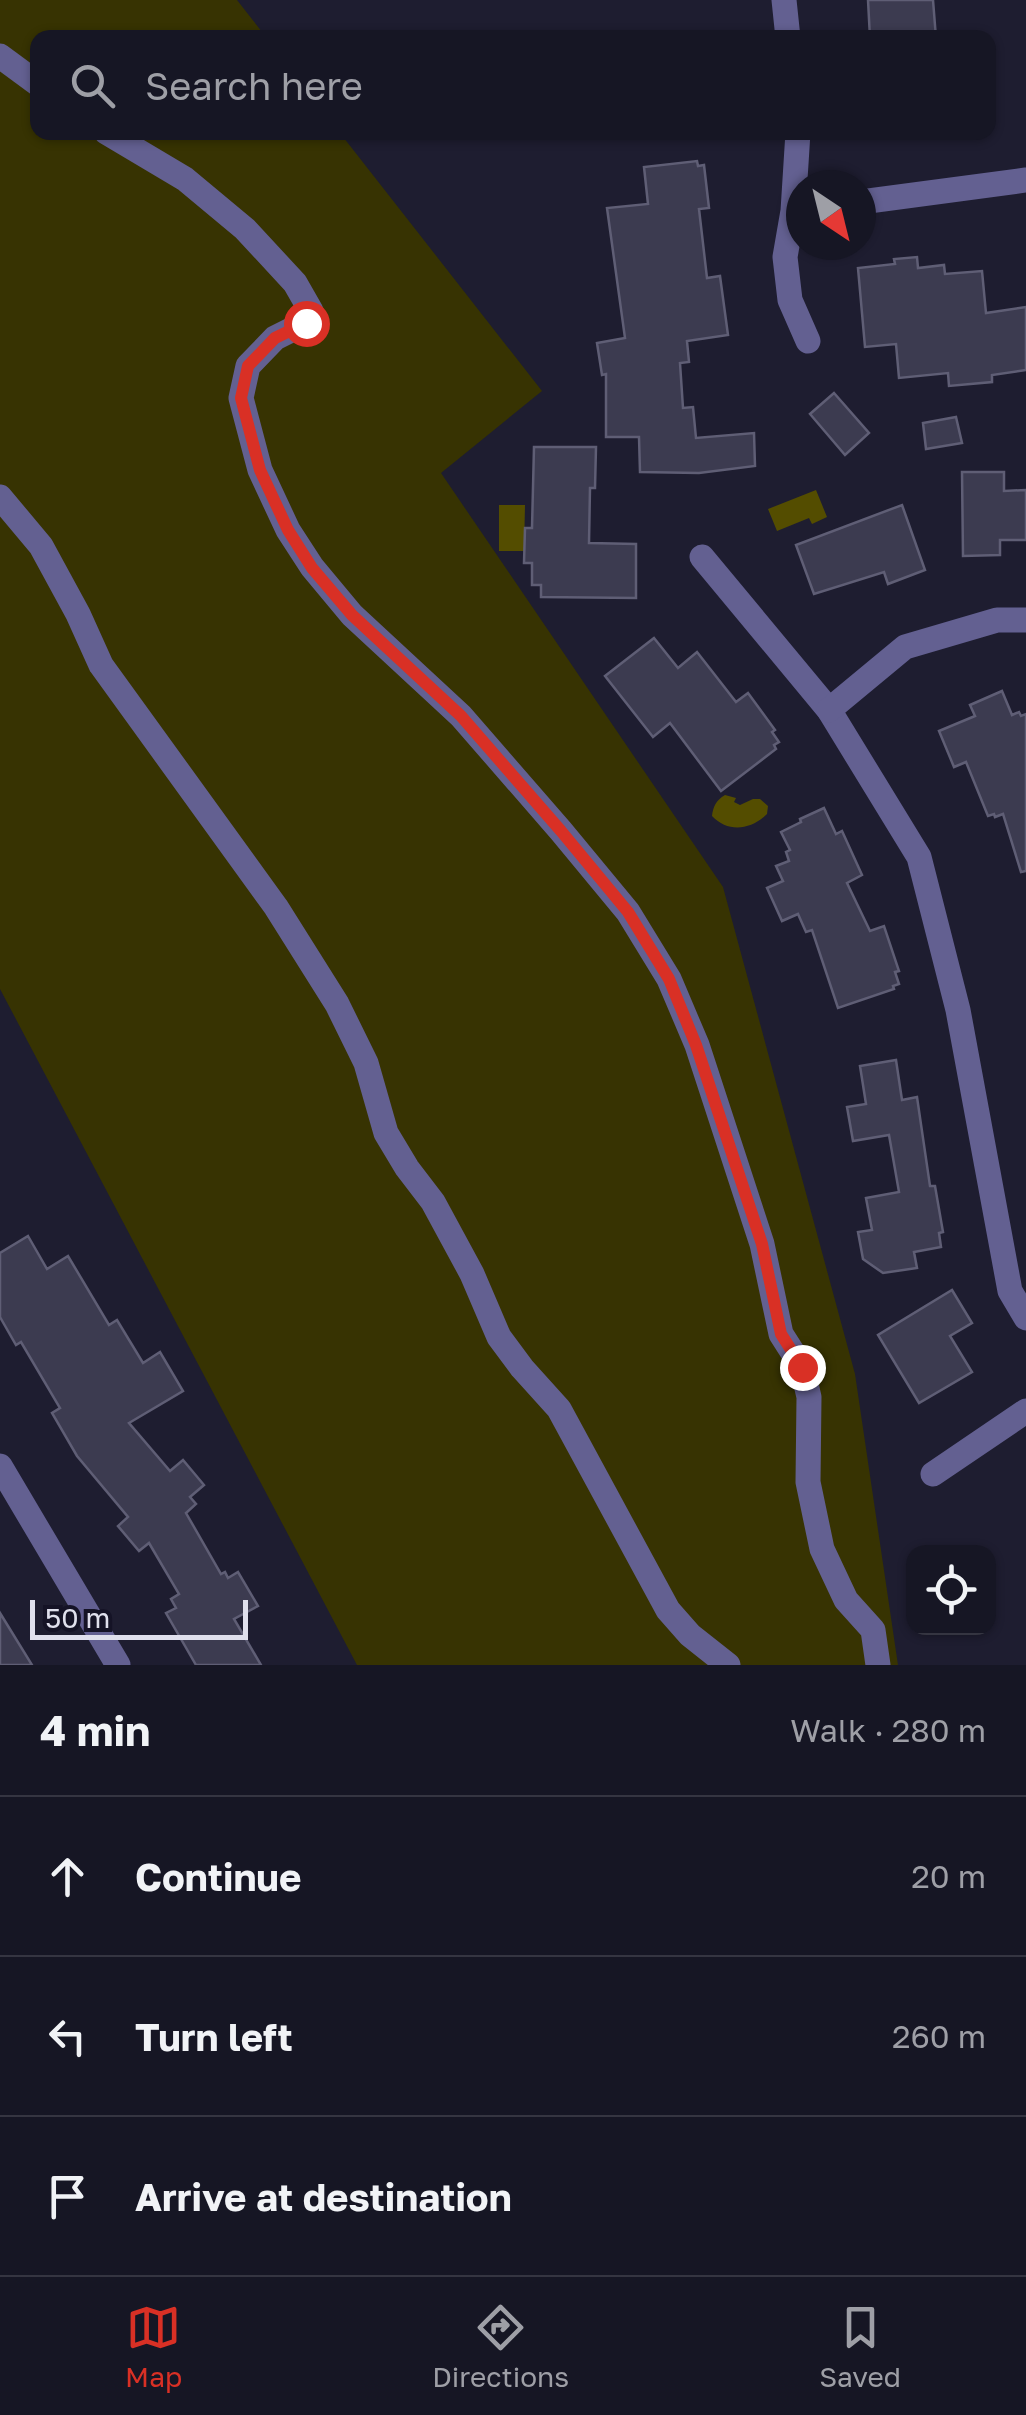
<!DOCTYPE html>
<meta charset="utf-8">
<style>
body{margin:0;font-family:"Golos Text",sans-serif;background:#1f1f2c;color:#f1f3f6}
.controls{position:absolute;right:30px;bottom:30px;display:grid;overflow:hidden;border-radius:20px;box-shadow:0 2px 8px #0004}
.controls button{width:90px;height:90px;display:grid;place-items:center;padding:0;border:0;border-bottom:2px solid #353541;background:#161624;color:#f1f3f6;font:50px sans-serif}
.compass{position:absolute;left:786px;top:170px;width:90px;height:90px;border-radius:50%;background:#161624;box-shadow:0 2px 8px #0004;rotate:145deg}
.scale{position:absolute;left:30px;bottom:25px;width:218px;box-sizing:border-box;padding-left:10px;border:5px solid #e0e0ed;border-top:0;font-size:28px;line-height:35px;white-space:nowrap;color:#e0e0ed;-webkit-text-stroke:8px #151326;paint-order:stroke}
.stop{position:absolute;width:30px;height:30px;margin:-22px;border:8px solid #d93025;border-radius:50%;background:#fff}
.stop.end{background:#d93025;border-color:#fff;box-shadow:0 2px 10px #0008}
.list{margin:0;padding:0;list-style:none}
h2{display:flex;justify-content:space-between;align-items:center;height:130px;margin:0;padding:0 40px;font-size:42px}
h2 small{font-size:32px;font-weight:400;color:#9e9fa6}
.list li{display:grid;grid-template-columns:65px 1fr auto;gap:30px;align-items:center;box-sizing:border-box;height:160px;padding:0 40px;border-top:2px solid #353541}
.list b{display:block;font-size:38px;white-space:nowrap}
.list em{font-size:32px;font-style:normal;color:#9e9fa6}
.icon{flex:none;width:55px;height:55px;fill:none;stroke:currentColor;stroke-width:2;stroke-linecap:round;stroke-linejoin:round}
.map{position:relative;flex:none;width:1026px;height:1665px;overflow:hidden}
.search{position:absolute;background:#161624;box-shadow:0 2px 8px #0004;left:30px;right:30px;top:30px;height:110px;display:flex;align-items:center;gap:25px;box-sizing:border-box;padding:0 35px;border-radius:20px;color:#9e9fa6;font-size:38px}
.sheet{height:610px;background:#161624}
nav{display:flex;justify-content:space-around;align-items:center;box-sizing:border-box;height:140px;border-top:2px solid #353541;background:#161624;font-size:28px;color:#9e9fa6}
nav a{display:grid;justify-items:center;gap:5px}
nav .on{color:#d93025}
.map>svg:first-child{display:block}
.green{fill:#373302}
.water{fill:#544d00}
.building{fill:#3c3b50;stroke:#5f5e75;stroke-width:2.5}
.lines{fill:none;stroke-linecap:round;stroke-linejoin:round}
.minor{stroke:#636091;stroke-width:25}
.route{stroke:#d93025;stroke-width:12}
</style>
<div class="map">
<svg width="1026" height="1665" viewBox="0 0 1026 1665">
<rect width="100%" height="100%" fill="#1e1d30"/>
<path class="green" d="M0,0H237L266,37L38,38V132L340,133L542,391L441,473L723,887L855,1374L898,1665H357L0,989Z"/>
<g class="water">
<path d="M816,490L827,517L812,524L809,518L777,531L768,509Z"/>
<path d="M499,505H525L524,551H499Z"/>
<path d="M725,795L736,798L734,802L740,805L753,799H760L768,806L767,814C751,830 728,833 712,816C713,807 716,800 725,795Z"/>
</g>
<g class="building">
<path d="M868,0H933L936,38H870Z"/>
<path d="M697,161L698,166L704,165L709,208L699,209L707,278L720,276L728,335L687,341L689,362L680,363L683,408L693,407L696,438L754,433L755,466L699,473L640,472L639,437H606V374L602,375L597,343L625,338L607,208L648,204L644,167Z"/>
<path d="M917,257L918,268L944,265L945,274L982,271L986,313L1026,307V370L992,375V382L949,386L948,373L899,378L896,344L865,347L858,268L895,264L894,259Z"/>
<path d="M834,393L869,433L845,455L810,414Z"/>
<path d="M956,417L962,443L926,449L923,423Z"/>
<path d="M534,447H596L595,488H590L589,543L636,544V598L541,597V585H532V563H524L525,528H532Z"/>
<path d="M962,472H1004V491L1026,490V540H1000V555L963,556Z"/>
<path d="M902,505L925,570L888,584L884,572L814,594L796,545Z"/>
<path d="M654,638L678,668L697,652L736,702L748,693L775,730L772,732L779,742L774,745L776,749L721,791L670,723L653,737L605,676Z"/>
<path d="M1002,691L1012,715L1019,712L1021,716L1026,714V871L1021,872L1003,814L995,817L994,814L988,816L966,762L954,767L939,731L975,716L970,705Z"/>
<path d="M824,808L836,834L842,831L862,875L847,883L870,931L884,926L899,971L895,972L899,984L893,986L894,989L838,1008L812,930L806,932L798,914L782,921L767,888L783,881L776,866L789,861L786,852L790,850L781,832L801,822L800,819Z"/>
<path d="M896,1060L902,1100L917,1097L930,1186H935L943,1232L939,1233L941,1247L914,1252L917,1268L883,1273L863,1259L858,1232L872,1230L866,1198L899,1192L889,1135L853,1141L847,1107L866,1104L860,1066Z"/>
<path d="M28,1236L47,1269L68,1256L109,1325L117,1320L143,1363L160,1352L183,1391L129,1423L170,1471L183,1460L204,1485L190,1497L196,1504L186,1513L221,1574L225,1572L228,1578L238,1572L258,1606L234,1619L261,1665H196L166,1613L176,1608L171,1599L179,1594L149,1543L139,1551L118,1526L128,1517L77,1456L52,1413L60,1408L21,1342L16,1345L0,1317V1253Z"/>
<path d="M952,1290L972,1323L950,1336L972,1372L919,1403L878,1335Z"/>
<path d="M0,1613L32,1665H0Z"/>
</g>
<g class="lines">
<g class="minor">
<path d="M784,0L788,38"/>
<path d="M0,56L38,84"/>
<path d="M106,132L185,179L245,229L295,283L311,311L305,323L275,338L248,366L241,398L260,470L288,530L312,567L352,615L461,716L561,831L628,912L669,979L697,1045L762,1244L781,1334L802,1367L809,1397L808,1482L822,1549L846,1600L873,1630L878,1665"/>
<path d="M798,132L793,211L785,257L790,300L808,341"/>
<path d="M861,202L1026,180"/>
<path d="M0,497L41,546L78,614L101,665L276,907L337,1004L366,1063L386,1133L407,1168L433,1202L472,1274L499,1337L522,1368L559,1409L668,1610L690,1635L728,1665"/>
<path d="M702,557L829,710L919,857L958,1010L1010,1291L1026,1318"/>
<path d="M829,710L905,647L997,620H1026"/>
<path d="M0,1466L118,1665"/>
<path d="M933,1474L1026,1411"/>
</g>
</g>
<g class="lines">
<path class="route" d="M306,323L275,338L248,366L241,398L260,470L288,530L312,568L352,615L461,716L561,831L628,912L669,979L696,1045L762,1244L781,1334L802,1367"/>
</g>
</svg>
<div class="controls">
<button><svg class="icon" aria-label="locate" viewBox="0 0 24 24"><circle cx="12" cy="12" r="6"/><path d="M12 2v4M12 18v4M2 12h4M18 12h4"/></svg></button>
</div>
<svg class="compass" viewBox="-18 -18 36 36"><path d="M0-13l5 13h-10z" fill="#e53935"/><path d="M0 13l5-13h-10z" fill="#9e9fa6"/></svg>
<div class="scale">50 m</div>
<div class="stop" style="left:306px;top:323px"></div>
<div class="stop end" style="left:802px;top:1367px"></div>
<div class="search"><svg class="icon" aria-label="search" viewBox="0 0 24 24"><circle cx="10" cy="10" r="6"/><path d="M15 15l6 6"/></svg>Search here</div>
</div>
<section class="sheet">
<h2>4 min<small>Walk · 280 m</small></h2>
<ul class="list">
<li><svg class="icon" aria-label="ahead" viewBox="0 0 24 24"><path d="M12 20V5M6 11l6-6 6 6"/></svg><div><b>Continue</b></div><em>20 m</em></li>
<li><svg class="icon" aria-label="left" viewBox="0 0 24 24"><path d="M17 20v-9H6M10 6l-5 5 5 5"/></svg><div><b>Turn left</b></div><em>260 m</em></li>
<li><svg class="icon" aria-label="arrive" viewBox="0 0 24 24"><path d="M6 21V4h12l-3 4 3 4H6"/></svg><div><b>Arrive at destination</b></div></li>
</ul>
</section>
<nav>
<a class="on"><svg class="icon" aria-label="map" viewBox="0 0 24 24"><path d="M3 6l6-2 6 2 6-2v14l-6 2-6-2-6 2zM9 4v14M15 6v14"/></svg>Map</a>
<a><svg class="icon" aria-label="directions" viewBox="0 0 24 24"><path d="M12 3l9 9-9 9-9-9zM9 14v-3h6M13 9l2 2-2 2"/></svg>Directions</a>
<a><svg class="icon" aria-label="saved" viewBox="0 0 24 24"><path d="M7 4h10v16l-5-4-5 4z"/></svg>Saved</a>
</nav>
